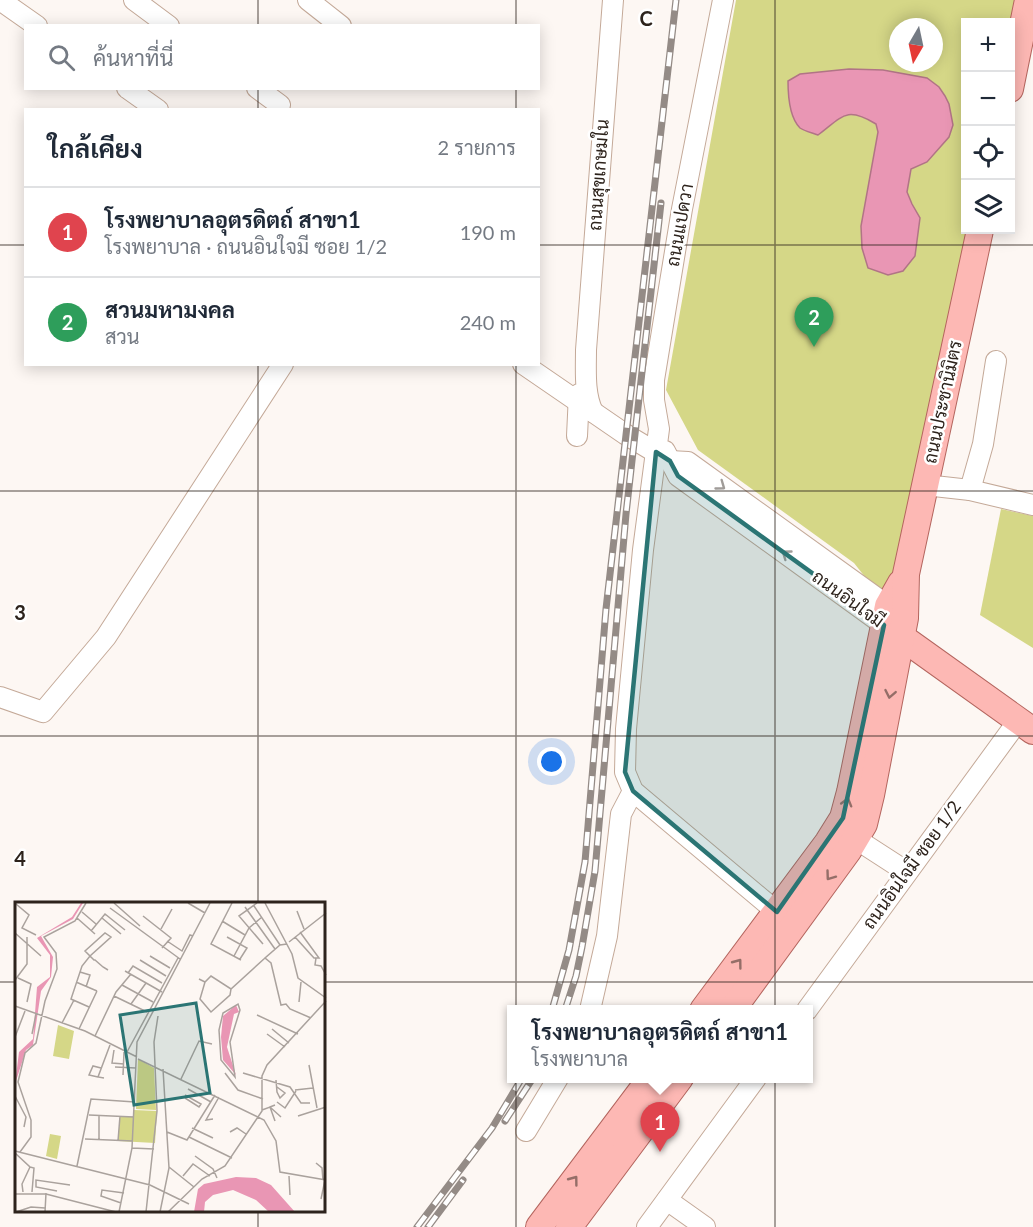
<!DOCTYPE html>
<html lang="th">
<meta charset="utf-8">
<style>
body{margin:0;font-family:Lato,Sarabun,sans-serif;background:#f2f2f3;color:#1f2937}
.controls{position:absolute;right:18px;top:18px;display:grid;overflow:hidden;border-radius:0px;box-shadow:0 3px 15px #0003}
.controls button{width:54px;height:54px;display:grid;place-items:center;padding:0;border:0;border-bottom:2px solid #e0e1e3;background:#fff;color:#1f2937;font:30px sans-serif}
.compass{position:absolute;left:889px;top:18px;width:54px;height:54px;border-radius:50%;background:#fff;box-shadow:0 3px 15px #0003;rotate:189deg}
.you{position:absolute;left:552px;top:762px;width:21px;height:21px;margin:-15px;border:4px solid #fff;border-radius:50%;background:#1a73e8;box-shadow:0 0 0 9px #1a73e833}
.badge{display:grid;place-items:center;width:39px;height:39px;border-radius:50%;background:#2b7574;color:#fff;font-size:20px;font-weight:700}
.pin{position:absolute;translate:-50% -50px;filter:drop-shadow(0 2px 3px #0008)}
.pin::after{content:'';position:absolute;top:32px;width:21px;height:18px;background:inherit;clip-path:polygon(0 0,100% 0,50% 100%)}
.popup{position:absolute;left:507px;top:1005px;width:306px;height:78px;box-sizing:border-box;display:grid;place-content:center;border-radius:0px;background:#fff;filter:drop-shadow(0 2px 4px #0005);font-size:20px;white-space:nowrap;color:#747a83}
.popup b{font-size:22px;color:#1f2937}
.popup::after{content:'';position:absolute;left:50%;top:100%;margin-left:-12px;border:12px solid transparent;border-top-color:#fff}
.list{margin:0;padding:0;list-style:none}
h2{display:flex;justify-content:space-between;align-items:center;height:78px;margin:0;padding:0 24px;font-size:26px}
h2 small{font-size:20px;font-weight:400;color:#747a83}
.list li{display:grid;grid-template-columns:39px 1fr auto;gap:18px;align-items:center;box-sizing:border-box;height:90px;padding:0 24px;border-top:2px solid #e0e1e3}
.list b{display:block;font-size:22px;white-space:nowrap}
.list p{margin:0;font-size:20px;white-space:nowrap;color:#747a83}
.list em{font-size:20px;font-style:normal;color:#747a83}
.icon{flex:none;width:33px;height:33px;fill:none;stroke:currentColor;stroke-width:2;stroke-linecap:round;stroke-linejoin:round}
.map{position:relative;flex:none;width:1033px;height:1227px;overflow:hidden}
.search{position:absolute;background:#fff;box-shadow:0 3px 15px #0003;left:24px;top:24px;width:516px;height:66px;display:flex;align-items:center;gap:15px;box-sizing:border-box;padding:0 21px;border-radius:0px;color:#747a83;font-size:22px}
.panel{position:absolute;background:#fff;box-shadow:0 3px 15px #0003;left:24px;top:108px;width:516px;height:258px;border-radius:0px}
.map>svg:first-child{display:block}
.green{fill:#d5d787;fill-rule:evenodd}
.water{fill:#e996b4;stroke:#b17486;stroke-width:1.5}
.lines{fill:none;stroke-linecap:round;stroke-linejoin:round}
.minor-casing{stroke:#c4a998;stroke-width:22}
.major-casing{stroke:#b4655e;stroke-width:28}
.minor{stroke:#fff;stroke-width:20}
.major{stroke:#fdb8b4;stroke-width:26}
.rail-casing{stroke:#948b86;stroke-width:7}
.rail{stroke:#fff;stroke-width:4.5;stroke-dasharray:14;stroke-linecap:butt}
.oneway{stroke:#a09c99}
.oneway2{stroke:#956e68}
.marked{fill:#2b7574;fill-opacity:0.2;stroke:#2b7574;stroke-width:4.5;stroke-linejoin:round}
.grid{fill:none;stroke:#2d231c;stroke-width:1.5;stroke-opacity:0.55}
.labels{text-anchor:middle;stroke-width:5;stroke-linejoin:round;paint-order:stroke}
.street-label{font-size:18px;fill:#2d231c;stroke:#fff}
.inset-road{fill:none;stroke:#aaa29d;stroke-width:1.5}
.view{fill:#2b7574;fill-opacity:0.15;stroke:#2b7574;stroke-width:3}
.inset-edge{fill:none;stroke:#2d231c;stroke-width:3}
.grid-label{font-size:20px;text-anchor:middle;font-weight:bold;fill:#2d231c;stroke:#fff;stroke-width:5;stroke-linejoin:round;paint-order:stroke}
</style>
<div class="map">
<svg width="1033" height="1227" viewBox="0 0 1033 1227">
<rect width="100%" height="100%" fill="#fdf7f3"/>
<g class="green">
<path d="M736,0H1028L1010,22H966V230H980L888,606L854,563L698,450L666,390ZM898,27H934V63H898Z"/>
<path d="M1001,509L1033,516V648L980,615Z"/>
</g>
<path class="water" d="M849,69L883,70L927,78L939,87L945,96L949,104L953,125L949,137L927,162L911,169L907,192L912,204L920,218L915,256L903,271L888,275L868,268L862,248L861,226L878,132L876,124C846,106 843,116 818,135C813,133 804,131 800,128C789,117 788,96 788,81L800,74Z"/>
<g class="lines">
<defs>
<g id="minor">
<path d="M0,0L37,26"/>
<path d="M134,0L169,26"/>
<path d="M308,0L341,26"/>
<path d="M723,0L682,209L654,380V400L659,429L643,550L626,729L625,772L633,791L777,912"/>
<path d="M127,88L158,110"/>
<path d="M257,88L280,105"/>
<path d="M523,364L625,434L670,461L688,462L888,606"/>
<path d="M593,412C584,394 586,370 586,350L613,0"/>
<path d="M577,436L579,394"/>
<path d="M665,451L678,476L884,625"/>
<path d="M925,485L970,490L1033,505"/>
<path d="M970,490L983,444L996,361"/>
<path d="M0,697L43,712L106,637L283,364"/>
<path d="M856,839L907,872"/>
<path d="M590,1010L607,936L621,814L633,791"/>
<path d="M807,1010L1018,721"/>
<path d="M526,1131L558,1078"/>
<path d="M667,1200L705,1227"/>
<path d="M647,1227L756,1078"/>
</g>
<g id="major">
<path d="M1010,89L1028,0"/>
<path d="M889,628L1033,731"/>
<path d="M703,1010L828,842L843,818L850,792L888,606L901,583"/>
<path d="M732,1010L848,851L864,824L871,795L905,618L906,574L980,230"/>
<path d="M539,1227L651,1078"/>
<path d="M569,1227L680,1078"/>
</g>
</defs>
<use href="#minor" class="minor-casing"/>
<use href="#major" class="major-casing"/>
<use href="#minor" class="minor"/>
<use href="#major" class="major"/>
<defs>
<g id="rail">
<path d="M552,1010L569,950L585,862L606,609L676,0"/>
<path d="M565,1010L576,976L582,947L595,871L626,514L661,203"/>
<path d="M505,1121L533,1078"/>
<path d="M417,1227L492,1128L522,1078"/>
<path d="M428,1227L463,1180"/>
</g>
</defs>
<use href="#rail" class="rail-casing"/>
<use href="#rail" class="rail"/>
</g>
<defs><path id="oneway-chevron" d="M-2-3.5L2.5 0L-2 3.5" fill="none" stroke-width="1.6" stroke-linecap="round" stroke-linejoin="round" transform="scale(1.5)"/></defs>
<g class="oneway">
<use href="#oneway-chevron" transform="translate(721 486) rotate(36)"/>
<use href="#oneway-chevron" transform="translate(786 554) rotate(-144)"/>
</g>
<g class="oneway2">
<use href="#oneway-chevron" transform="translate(890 694) rotate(101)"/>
<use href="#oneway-chevron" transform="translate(847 802) rotate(-74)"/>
<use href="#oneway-chevron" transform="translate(830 876) rotate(126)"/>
<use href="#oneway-chevron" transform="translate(738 963) rotate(-53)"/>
<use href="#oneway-chevron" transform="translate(574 1180) rotate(-53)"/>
</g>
<path class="marked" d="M656,452L670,461L678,476L884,625L843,818L777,912L633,791L625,772Z"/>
<path class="grid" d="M258,0V26M516,0V26M775,0V1227M258,88V110M516,88V110M0,245H26M538,245H1033M258,364V903M516,364V1227M0,491H1033M0,736H1033M0,982H16M324,982H1033M258,1210V1227"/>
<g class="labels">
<g class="street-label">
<text transform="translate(599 175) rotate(-86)" y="6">ถนนสุขเกษมใน</text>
<text transform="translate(680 225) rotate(-80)" y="6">ถนนแปดวา</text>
<text transform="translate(943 402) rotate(-78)" y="6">ถนนประชานิมิตร</text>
<text transform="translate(848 599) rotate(36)" y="6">ถนนอินใจมี</text>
<text transform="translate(912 865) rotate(-54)" y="6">ถนนอินใจมี ซอย 1/2</text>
</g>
</g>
<g transform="translate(15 902)">
<rect width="310" height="310" fill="#fdf7f3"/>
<path d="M43,123L59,129L54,157L38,154ZM123,157L139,166L141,208L121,207ZM119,208L142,209L140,241L103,239L105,214L119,215ZM35,232L46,234L42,257L31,254Z" fill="#d5d787"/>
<path d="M66,1H68L58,17L26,34L38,55L36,75L26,89L18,143L11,148L0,182L4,150L18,137L22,85L35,75V53L22,36L57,15ZM221,103L224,110L219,112L212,145L221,173L208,158L206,135L208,114ZM221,275L241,276L256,283L280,310H254L241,298L218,288L198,293L190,300L189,310H179L183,287L189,282Z" fill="#e996b4"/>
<path class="inset-road" d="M99,1L125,24M173,1L190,11M217,1L196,42L226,58M242,1L224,14L248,42M250,1L277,52L283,76L311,96M1,2L14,13L7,26L21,33M239,4L265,43M230,5L260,47M95,6L165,57M282,9L289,27M67,10L81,22M128,14L156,36L147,46M62,16L80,32M87,16L106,32M207,19L230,33M146,27L157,7M76,29L90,12L110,28M0,31L26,54M212,35L232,46L225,57M280,35L299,56H304L285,30M152,39L167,49L175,33L178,34M274,40L311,11M272,42L265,43L250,56L256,61L266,103L271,102L275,107L296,116M135,54L155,66M219,54L234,26L247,15M301,56L300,63L306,64L311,73M125,58L151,74M110,69L147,90M65,70L75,73L71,85M113,71L118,64L147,81M3,76L16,82L12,100M184,77L190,80L196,74L216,87L250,56M0,78L12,62V35M61,80L82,89M190,80L185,97L196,110L215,93L216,87M107,83L138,100M99,94L132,110M284,100L286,80M116,102L131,81M223,102L225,108L215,140L220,175L206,158L204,128L208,111ZM0,104L70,129L122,155M74,105L56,97L67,64L75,54L96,35L90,31L70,49L79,58H80L88,65L93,68M242,113L283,132M47,121L59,98M64,127L82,89M257,127L274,141M17,132L21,112M252,132L270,145M80,134L101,90L116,72M0,135L10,109M99,148L97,161L109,162M112,150L163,56M123,157L249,218L261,239L265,270L311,278M294,163L302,206M100,165L121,166M210,171L223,188L248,197M228,171L275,185L286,201H295M108,173L109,150M83,175L74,173L78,164L86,166M89,176L83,175L95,143M166,177L184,139L197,142M261,178L262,190L265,196L270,191L262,185M173,187L196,200M280,188L298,186M170,193L186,202L184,205L170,196M0,194L11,215L9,225M262,200L270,206L281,189M260,203L255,205L260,219M247,208L255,205L266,215M74,213L119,215M283,214L311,205M198,217L191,218L204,195M177,226L198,236M152,230L172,238L200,193M215,230L222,226L231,232M174,235L217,256M70,237L118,239M84,238V214M103,239L105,214M117,246L139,247M0,249L135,283L174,302M5,250L16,235V218L3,180L10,151L21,141L30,99L42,67L41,51L29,35L60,19L71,1M0,251L15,265L7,282L8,290M180,254L198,267L202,276M301,261L307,266L308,278M62,264L76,197L120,200M15,265L19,266L17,290M154,265L179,285M168,274L178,262L195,274M274,274L275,293M42,289L21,285V278L55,283M0,292H31L101,310M306,297L310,278M106,301L86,294L87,288L109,291M1,310L16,305L30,306M30,310L31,291M104,310L117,246L122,140L195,1M131,310L142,209L139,140L143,114M145,310L154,266L148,167M153,310L187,277L210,264L247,209V174L252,163L311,99"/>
<path class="view" d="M181,101L195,191L119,203L105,113Z"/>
<rect width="310" height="310" class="inset-edge"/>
</g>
<g class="grid-label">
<text x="646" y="26">C</text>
<text x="20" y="620">3</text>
<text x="20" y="866">4</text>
</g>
</svg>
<div class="controls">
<button>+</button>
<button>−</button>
<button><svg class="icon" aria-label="locate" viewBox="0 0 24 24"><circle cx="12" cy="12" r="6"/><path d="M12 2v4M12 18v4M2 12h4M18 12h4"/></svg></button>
<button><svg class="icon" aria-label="layers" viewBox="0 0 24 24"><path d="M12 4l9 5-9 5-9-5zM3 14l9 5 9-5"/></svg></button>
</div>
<svg class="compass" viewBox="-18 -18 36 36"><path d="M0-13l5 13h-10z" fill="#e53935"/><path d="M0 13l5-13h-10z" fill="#747a83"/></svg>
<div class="you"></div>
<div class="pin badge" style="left:660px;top:1152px;background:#e0444e">1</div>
<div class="popup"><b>โรงพยาบาลอุตรดิตถ์ สาขา1</b>โรงพยาบาล</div>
<div class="pin badge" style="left:814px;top:347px;background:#2e9e5b">2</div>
<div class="search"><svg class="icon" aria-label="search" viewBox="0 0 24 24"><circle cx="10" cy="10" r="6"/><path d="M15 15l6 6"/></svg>ค้นหาที่นี่</div>
<section class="panel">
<h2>ใกล้เคียง<small>2 รายการ</small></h2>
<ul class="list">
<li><span class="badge" style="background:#e0444e">1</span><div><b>โรงพยาบาลอุตรดิตถ์ สาขา1</b><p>โรงพยาบาล · ถนนอินใจมี ซอย 1/2</p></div><em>190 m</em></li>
<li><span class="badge" style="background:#2e9e5b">2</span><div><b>สวนมหามงคล</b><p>สวน</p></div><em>240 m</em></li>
</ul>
</section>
</div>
